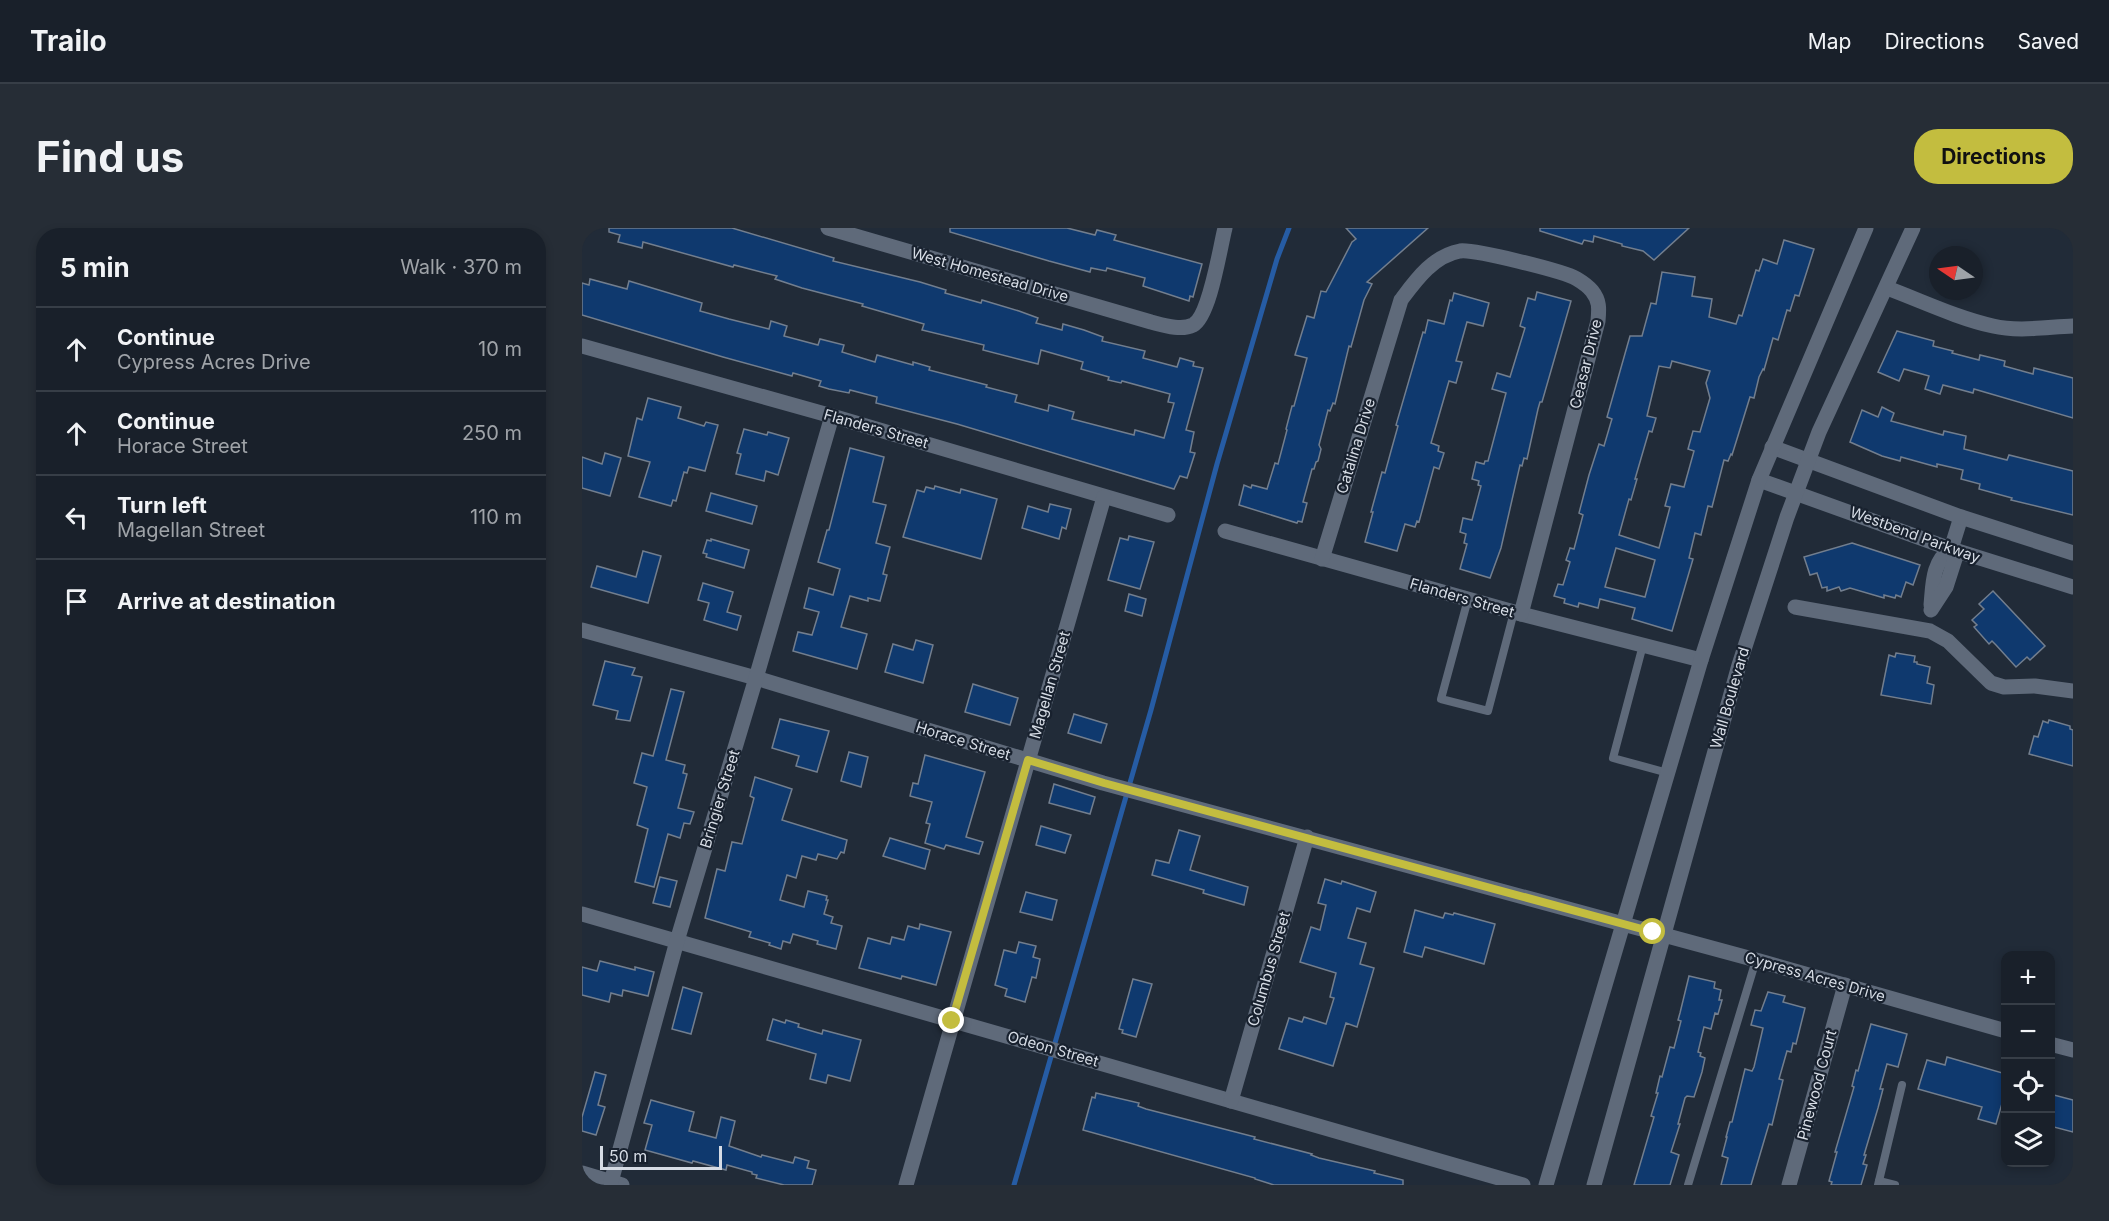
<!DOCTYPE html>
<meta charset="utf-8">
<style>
body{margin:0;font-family:Inter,sans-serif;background:#262d36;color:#f1f3f6}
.controls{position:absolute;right:18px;bottom:18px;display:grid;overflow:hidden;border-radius:12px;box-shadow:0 3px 9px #0003}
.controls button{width:54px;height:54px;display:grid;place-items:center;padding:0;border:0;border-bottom:2px solid #373e47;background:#19202a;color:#f1f3f6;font:30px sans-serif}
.compass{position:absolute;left:1347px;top:18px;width:54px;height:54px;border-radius:50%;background:#19202a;box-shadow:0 3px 9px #0003;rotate:283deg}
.scale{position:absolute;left:18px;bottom:15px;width:122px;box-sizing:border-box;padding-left:6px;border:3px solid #d6dce5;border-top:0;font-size:16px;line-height:21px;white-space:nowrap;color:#d6dce5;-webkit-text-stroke:4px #18212e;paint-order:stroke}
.stop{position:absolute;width:18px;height:18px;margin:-14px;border:4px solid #c3bd3f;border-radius:50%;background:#fff}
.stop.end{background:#c3bd3f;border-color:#fff;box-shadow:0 2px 6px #0008}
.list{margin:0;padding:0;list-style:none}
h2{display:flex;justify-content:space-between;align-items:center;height:78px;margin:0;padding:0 24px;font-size:26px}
h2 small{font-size:20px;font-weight:400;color:#9fa3a8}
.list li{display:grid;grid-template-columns:39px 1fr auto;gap:18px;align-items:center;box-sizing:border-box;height:84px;padding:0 24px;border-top:2px solid #373e47}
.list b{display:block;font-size:22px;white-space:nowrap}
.list p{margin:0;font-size:20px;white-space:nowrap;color:#9fa3a8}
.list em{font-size:20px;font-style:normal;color:#9fa3a8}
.icon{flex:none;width:33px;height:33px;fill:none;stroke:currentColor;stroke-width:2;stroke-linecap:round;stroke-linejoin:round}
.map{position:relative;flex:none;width:1491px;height:957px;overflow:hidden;border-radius:24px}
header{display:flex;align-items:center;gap:36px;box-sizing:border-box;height:84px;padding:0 30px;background:#19202a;border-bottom:2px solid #373e47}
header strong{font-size:28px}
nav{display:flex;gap:33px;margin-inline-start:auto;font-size:21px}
.intro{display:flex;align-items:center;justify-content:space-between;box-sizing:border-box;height:144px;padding:0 36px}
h1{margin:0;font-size:42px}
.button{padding:15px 27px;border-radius:24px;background:#c3bd3f;color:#111;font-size:21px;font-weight:700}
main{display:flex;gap:36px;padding:0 36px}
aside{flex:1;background:#19202a;border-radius:24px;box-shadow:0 3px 9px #0003}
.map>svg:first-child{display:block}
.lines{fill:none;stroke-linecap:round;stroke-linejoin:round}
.stream{stroke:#265ca4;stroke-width:5}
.building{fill:#0f396e;stroke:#727e8e;stroke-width:1.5;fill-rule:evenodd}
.service{stroke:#5f6a7a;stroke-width:8}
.minor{stroke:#5f6a7a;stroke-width:15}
.tertiary{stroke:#5f6a7a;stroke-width:15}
.route{stroke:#c3bd3f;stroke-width:8}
.labels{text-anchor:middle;stroke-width:4.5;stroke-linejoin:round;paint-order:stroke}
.street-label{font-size:15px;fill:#d6dce5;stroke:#18212e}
</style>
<header>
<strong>Trailo</strong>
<nav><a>Map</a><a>Directions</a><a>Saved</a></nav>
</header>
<div class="intro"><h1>Find us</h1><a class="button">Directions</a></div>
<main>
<aside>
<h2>5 min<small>Walk · 370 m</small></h2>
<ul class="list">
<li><svg class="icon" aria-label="ahead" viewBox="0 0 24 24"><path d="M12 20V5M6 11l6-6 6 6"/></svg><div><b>Continue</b><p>Cypress Acres Drive</p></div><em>10 m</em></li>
<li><svg class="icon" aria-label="ahead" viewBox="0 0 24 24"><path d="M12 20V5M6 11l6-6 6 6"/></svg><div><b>Continue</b><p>Horace Street</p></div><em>250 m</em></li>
<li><svg class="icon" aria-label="left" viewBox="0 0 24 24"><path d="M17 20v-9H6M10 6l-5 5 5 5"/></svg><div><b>Turn left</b><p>Magellan Street</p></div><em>110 m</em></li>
<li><svg class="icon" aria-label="arrive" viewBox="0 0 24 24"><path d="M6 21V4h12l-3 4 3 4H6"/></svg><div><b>Arrive at destination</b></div></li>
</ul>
</aside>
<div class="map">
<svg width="1491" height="957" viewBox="0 0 1491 957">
<rect width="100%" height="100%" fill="#212b38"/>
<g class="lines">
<path class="stream" d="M432,957L569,482L635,236L695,31L707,0"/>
</g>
<g class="building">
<path d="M27,0H150L252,30L251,33L338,54L364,62L363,65L399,75L400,72L437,83L456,90L454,95L480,102L481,96L502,102L521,109L520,113L563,123L561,130L595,139L598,130L612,134L611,138L621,140L604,202L612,204L608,224L613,225L605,250L598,248L592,261L375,196L294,175L295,169L268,162L267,165L247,161L237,158L239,153L211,145L210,148L141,129L0,87V55L7,57L8,51L45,61L47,53L120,75L118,83L147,91L187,101L189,93L205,98L202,108L236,117L238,111L262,117L260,124L293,134L295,127L331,137V134L348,139L347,142L405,157L404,159L435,167L433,174L466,183L467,177L492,184L490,191L552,207L553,202L582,210L592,175L586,174L588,166L540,153L539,155L526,152L527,149L499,141L501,134L459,122L456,136L401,122L402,117L340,102L342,96L280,78L281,76L220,60L193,51L195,48L152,37L151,39L61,14L60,20L36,14L38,7L27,4Z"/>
<path d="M368,0H485L513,7L515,2L534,7L532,12L620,36L611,69L608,68L607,73L604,72L561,58L563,50L525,40L524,43L509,40L508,44L467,33L368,4Z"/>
<path d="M764,0H846L785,54L790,56L782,72L769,119L767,118L753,176L751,175L748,183L746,182L737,217L739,221L736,233L734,234L732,241H730L721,274L725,275L720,294L716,293L715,295L657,277L662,257L669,260L670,257L685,261L693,235L696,236L705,202L704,201L710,178H712L725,130L713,127L725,88L732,90L739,63L744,64L770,14L774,11Z"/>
<path d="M958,0H1107L1072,32L1061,23L1040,18V16L1012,8L1011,14L1002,12L1000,16L958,3Z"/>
<path d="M1202,12L1232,21L1217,68L1213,67L1208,83L1205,82L1196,112L1191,110L1182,142L1181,141L1177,149L1172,170L1168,169L1150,227L1149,226L1146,233L1142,232L1130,279L1126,278L1119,307L1113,305L1107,330L1111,331L1090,403L1050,391L1053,380L1018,371L1016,380L997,375L996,379L982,375L983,371L972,368L976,356L981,357L988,334L984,332L988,320L992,321L1001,287L997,285L1007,247L1017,216L1022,218L1029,194L1030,191L1025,189L1048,108H1060L1069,75L1074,76L1080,44L1113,49L1110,68L1130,71L1127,89L1154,96L1157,87L1160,88L1174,42L1177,43L1181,31L1195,36ZM1090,133L1128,143L1124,155L1128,170L1118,204L1111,203L1106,221L1112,223L1102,259L1089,256L1083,278L1088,279L1077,320L1037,307L1047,271L1049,272L1055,251H1053L1067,203L1070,204L1074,190L1065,188L1077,138L1088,140ZM1034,320L1073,332L1063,369L1023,359Z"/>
<path d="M955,64L989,73L960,174H958L956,181L945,231L942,230L940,238L938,237L919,320L908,350L878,341L885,316L882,315L884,306L878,304L881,290L890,292L899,258L896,257L897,253L890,251L894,234L902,236L903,233H906L924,165L910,161L915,145L928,149L943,100L938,98L946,70L953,72Z"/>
<path d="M872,65L907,75L901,98L885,94L874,133L880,134L874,155L867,153L849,215L857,218L856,223L862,225L857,241L852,239L837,294L835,293L833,299L823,296L815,323L783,314L791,284H789L800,244L803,245L809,223L816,198L814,197L841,104L843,105L846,92L862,96L868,72L870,73Z"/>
<path d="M1315,103L1352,113L1351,118L1371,123L1370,125L1397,132L1398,127L1423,133L1422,138L1451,146L1452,140L1491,150V190L1392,161L1391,165L1361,157L1358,166L1343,161L1347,148L1322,141L1317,153L1296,144Z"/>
<path d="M66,170L99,179L96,190L122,198L124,194L136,197L123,243L107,239L105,245L102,244L94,273L91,272L89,278L57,269L68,234L46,228L55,190L60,192Z"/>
<path d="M1300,179L1312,185L1309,193L1361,207L1362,203L1384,208L1382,221L1425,232L1427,227L1491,243V287L1429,272L1430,270L1397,261L1398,256L1379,251L1381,242L1355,236V239L1319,229L1318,233L1300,228L1268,214L1280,182L1296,189Z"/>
<path d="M162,201L185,207L186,204L207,210L196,247L184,243L182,253L154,246L159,226L155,225Z"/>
<path d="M268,220L302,229L291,274L304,277L294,315L308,319L301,346L305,347L298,373L286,370V373L268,368L259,399L285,406L275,441L211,423L216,404L230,407L237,384L222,380L227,360L251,367L258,341L236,334L245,302H247Z"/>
<path d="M23,225L39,230L28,268L0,260V229L20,236Z"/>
<path d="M353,258L378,265L379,261L415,271L399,331L321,309L335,262L342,264L344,259L352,261Z"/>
<path d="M129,265L175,278L170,296L124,283Z"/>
<path d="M468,276L489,281L484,301L480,299L477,311L440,300L446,278L466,284Z"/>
<path d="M547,308L572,314L558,361L526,352L538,310L546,312Z"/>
<path d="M129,311L167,322L162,340L124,329L125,326L121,325L125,312L129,313Z"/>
<path d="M1270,315L1338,337L1331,357L1324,354L1319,369L1314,367L1313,370L1302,367V370L1268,360L1259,363L1257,359L1245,363V359L1240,360L1235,345L1228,347L1222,329Z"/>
<path d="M61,323L79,328L66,375L9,359L15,338L54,349Z"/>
<path d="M121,355L151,364L145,384L159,388L155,402L122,392L127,375L116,372Z"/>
<path d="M1411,363L1463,418L1448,432L1445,429L1434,439L1414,417L1410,413L1407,416L1392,399L1395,397L1390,392L1402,381L1397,376Z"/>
<path d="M547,366L564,371L560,388L543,383Z"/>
<path d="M334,412L351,417L341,455L303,444L311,416L331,422Z"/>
<path d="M1314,425L1333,428L1332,434H1335V436L1348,439L1345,455L1352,457L1349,476L1299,467L1307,427L1313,429Z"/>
<path d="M23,433L53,440L50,447L60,449L48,493L34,491L36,483L11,477Z"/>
<path d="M391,456L436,470L428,497L383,484Z"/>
<path d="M89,461L102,464L84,532L103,537L101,545L105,546L96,580L112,584L108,596L102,595L98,610L86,606L72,659L53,654L66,601L55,597L65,559L52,555L60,525L71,528Z"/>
<path d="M492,486L525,496L519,515L486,505Z"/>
<path d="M198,491L247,503L235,544L214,538L217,528L190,520Z"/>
<path d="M1467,492L1488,498V501L1491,502V538L1447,526L1452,508L1456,509L1461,493L1466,495Z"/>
<path d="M267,524L286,529L279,559L259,553Z"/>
<path d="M343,527L403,544L384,609L401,614L397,626L364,617L362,621L343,615L348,596L344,595L350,574L328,568L331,555L336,556Z"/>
<path d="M173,549L210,561L200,592L265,612L262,625L259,624L255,631L236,626L234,632L220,628L214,650L205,647L198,672L222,679L226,663L245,668L244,672H246L242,686L251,689L249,695L260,698L254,721L235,716L236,713L211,706L208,715L201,713L199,721L187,717L188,715L167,709L169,704L123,690L135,641L143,643L150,614L160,616L172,570L168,568Z"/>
<path d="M472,556L513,569L508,586L467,575Z"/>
<path d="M459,598L489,607L483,625L454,617Z"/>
<path d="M597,602L618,608L608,642L666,659L662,677L621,665L622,662L570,647L574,632L587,635Z"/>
<path d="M308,610L348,622L343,641L301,628Z"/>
<path d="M78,649L95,653L88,679L71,675Z"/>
<path d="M743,651L759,656L760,653L794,664L788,684L775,680L766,710L784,715L778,736L792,740L775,799L764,795L751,838L697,821L707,790L720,794L722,789L744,796L752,770L748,769L754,745L718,734L729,699L738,702L744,677L736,675Z"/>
<path d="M444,664L475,672L470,692L438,684Z"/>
<path d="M833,682L861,690L863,685L871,687L872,685L913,696L902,736L843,719L840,729L822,724Z"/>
<path d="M338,696L369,704L354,757L320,748L319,751L277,740L286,710L308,716L310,709L322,712L326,698L337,701Z"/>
<path d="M437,714L454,718L451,729L458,731L454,750L450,749L443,774L423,768L425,761L413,757L422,722L434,725Z"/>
<path d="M18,733L53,742V739L72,744L66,768L41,762L40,768L29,765L27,774L0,767V739L15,743Z"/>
<path d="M1107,748L1133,754L1132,760L1139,762L1137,772H1140L1136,786L1133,785L1129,801L1122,799L1116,824L1119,825L1118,828L1123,830L1120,844L1112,869L1105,868L1103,870L1096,896H1098L1089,924L1097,927L1088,957H1052L1072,889L1069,888L1076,865H1074L1078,848L1080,849L1088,819L1092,820L1099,793L1096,792L1098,785Z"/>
<path d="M551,751L570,756L554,809L540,805L541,802L537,801Z"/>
<path d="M101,759L120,765L109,806L90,801Z"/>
<path d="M1186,764L1203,768L1201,774L1223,780L1214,816L1211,815L1209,824L1205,823L1197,851L1201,852L1190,897L1187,896L1169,957H1139L1146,930L1140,928L1145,909H1144L1148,894H1150L1163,841L1170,843L1172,839L1181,800L1169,797L1173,782L1179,783Z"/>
<path d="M191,791L203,795L204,792L217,796L216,799L240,806L241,802L279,812L268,853L246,847L244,855L228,851L234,826L185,812Z"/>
<path d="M1289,796L1325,806L1316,839L1305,836L1298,861H1301L1296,880L1282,927H1284L1281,936L1285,937L1279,957H1249L1250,954L1247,953L1255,924H1253L1272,859L1270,858L1274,842L1276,843Z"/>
<path d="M1365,829L1424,846V862L1414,896L1396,891L1400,879L1336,861L1345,832L1363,837Z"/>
<path d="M13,844L24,847L16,877L23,879L14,907L0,903V889Z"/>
<path d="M514,865L557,875L556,878L564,881L673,909L672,911L730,926L729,927L737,930L793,943L792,945L821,952V957H692L673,951V950L501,902L510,869L513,870Z"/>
<path d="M1468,866L1491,872V904L1468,898Z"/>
<path d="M69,872L112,884L107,903L134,910L139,889L153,893L147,918L179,929L180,927L211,935L213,929L227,933L225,940L234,942L230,957H202L174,950L175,947L170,946V944L145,937L144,942L111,933L110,935L63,922L70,897L62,895Z"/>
</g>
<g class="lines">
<g class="service">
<path d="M886,371L859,471L906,483L932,384"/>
<path d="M1061,417L1031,530L1086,545"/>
<path d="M1297,953L1313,957"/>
<path d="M1106,957L1174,732"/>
<path d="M1296,957L1320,857"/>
</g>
<g class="minor">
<path d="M246,0L569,94C581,97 599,103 611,97C628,88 638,19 643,0"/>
<path d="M1305,60C1340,73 1375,90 1411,98C1436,104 1465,99 1491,98"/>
<path d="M0,118L250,188L586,287"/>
<path d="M643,303L939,386L1119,432"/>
<path d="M740,331L819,72C834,52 851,28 878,23C892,21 981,43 995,51C1000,54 1006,58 1010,63C1018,73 1017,81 1016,93L939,386"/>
<path d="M1349,377C1351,356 1350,334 1369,321"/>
<path d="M1213,379L1348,403L1366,413L1409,455L1422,459L1453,458L1491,463"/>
<path d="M1349,382L1364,359L1373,331L1369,321L1379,289"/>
<path d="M0,402L174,450L521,555L1174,732L1424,803"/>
<path d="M0,686L941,957"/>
<path d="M1468,816L1491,822"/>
<path d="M649,873L725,609"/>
<path d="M0,945L40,957"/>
<path d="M29,954L95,713L174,450L250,188"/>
<path d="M324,957L522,269"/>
<path d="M1207,957L1263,757"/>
</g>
<g class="tertiary">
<path d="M1190,219L1379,289L1491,325"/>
<path d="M1177,252L1369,321L1491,359"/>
<path d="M964,957L1119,432L1177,252L1284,0"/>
<path d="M1012,957L1157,437L1205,289L1237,204L1331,0"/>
</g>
</g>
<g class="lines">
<path class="route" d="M370,793L446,532L522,555L1071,704"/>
</g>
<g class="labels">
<g class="street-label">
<text transform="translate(408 47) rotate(16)" y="5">West Homestead Drive</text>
<text transform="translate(1004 136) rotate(-76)" y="5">Ceasar Drive</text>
<text transform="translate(294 201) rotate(16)" y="5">Flanders Street</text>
<text transform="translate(774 218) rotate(-73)" y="5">Catalina Drive</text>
<text transform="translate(1333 307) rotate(20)" y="5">Westbend Parkway</text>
<text transform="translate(880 370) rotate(16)" y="5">Flanders Street</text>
<text transform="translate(468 457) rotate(-74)" y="5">Magellan Street</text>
<text transform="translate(1148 470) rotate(-74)" y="5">Wall Boulevard</text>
<text transform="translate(381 513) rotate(17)" y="5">Horace Street</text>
<text transform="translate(138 571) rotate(-73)" y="5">Bringier Street</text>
<text transform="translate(687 741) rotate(-74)" y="5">Columbus Street</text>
<text transform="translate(1233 749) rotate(16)" y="5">Cypress Acres Drive</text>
<text transform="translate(471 821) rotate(16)" y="5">Odeon Street</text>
<text transform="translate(1235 857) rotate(-75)" y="5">Pinewood Court</text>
</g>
</g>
</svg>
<div class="controls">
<button>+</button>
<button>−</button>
<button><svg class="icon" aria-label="locate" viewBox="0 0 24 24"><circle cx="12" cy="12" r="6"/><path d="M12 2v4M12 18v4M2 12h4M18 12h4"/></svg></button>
<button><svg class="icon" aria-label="layers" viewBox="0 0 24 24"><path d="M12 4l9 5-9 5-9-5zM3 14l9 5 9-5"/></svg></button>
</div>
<svg class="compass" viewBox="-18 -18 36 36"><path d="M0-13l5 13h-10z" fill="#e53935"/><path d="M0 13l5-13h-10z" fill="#9fa3a8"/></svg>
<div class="scale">50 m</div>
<div class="stop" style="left:1071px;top:704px"></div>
<div class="stop end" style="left:370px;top:793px"></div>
</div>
</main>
